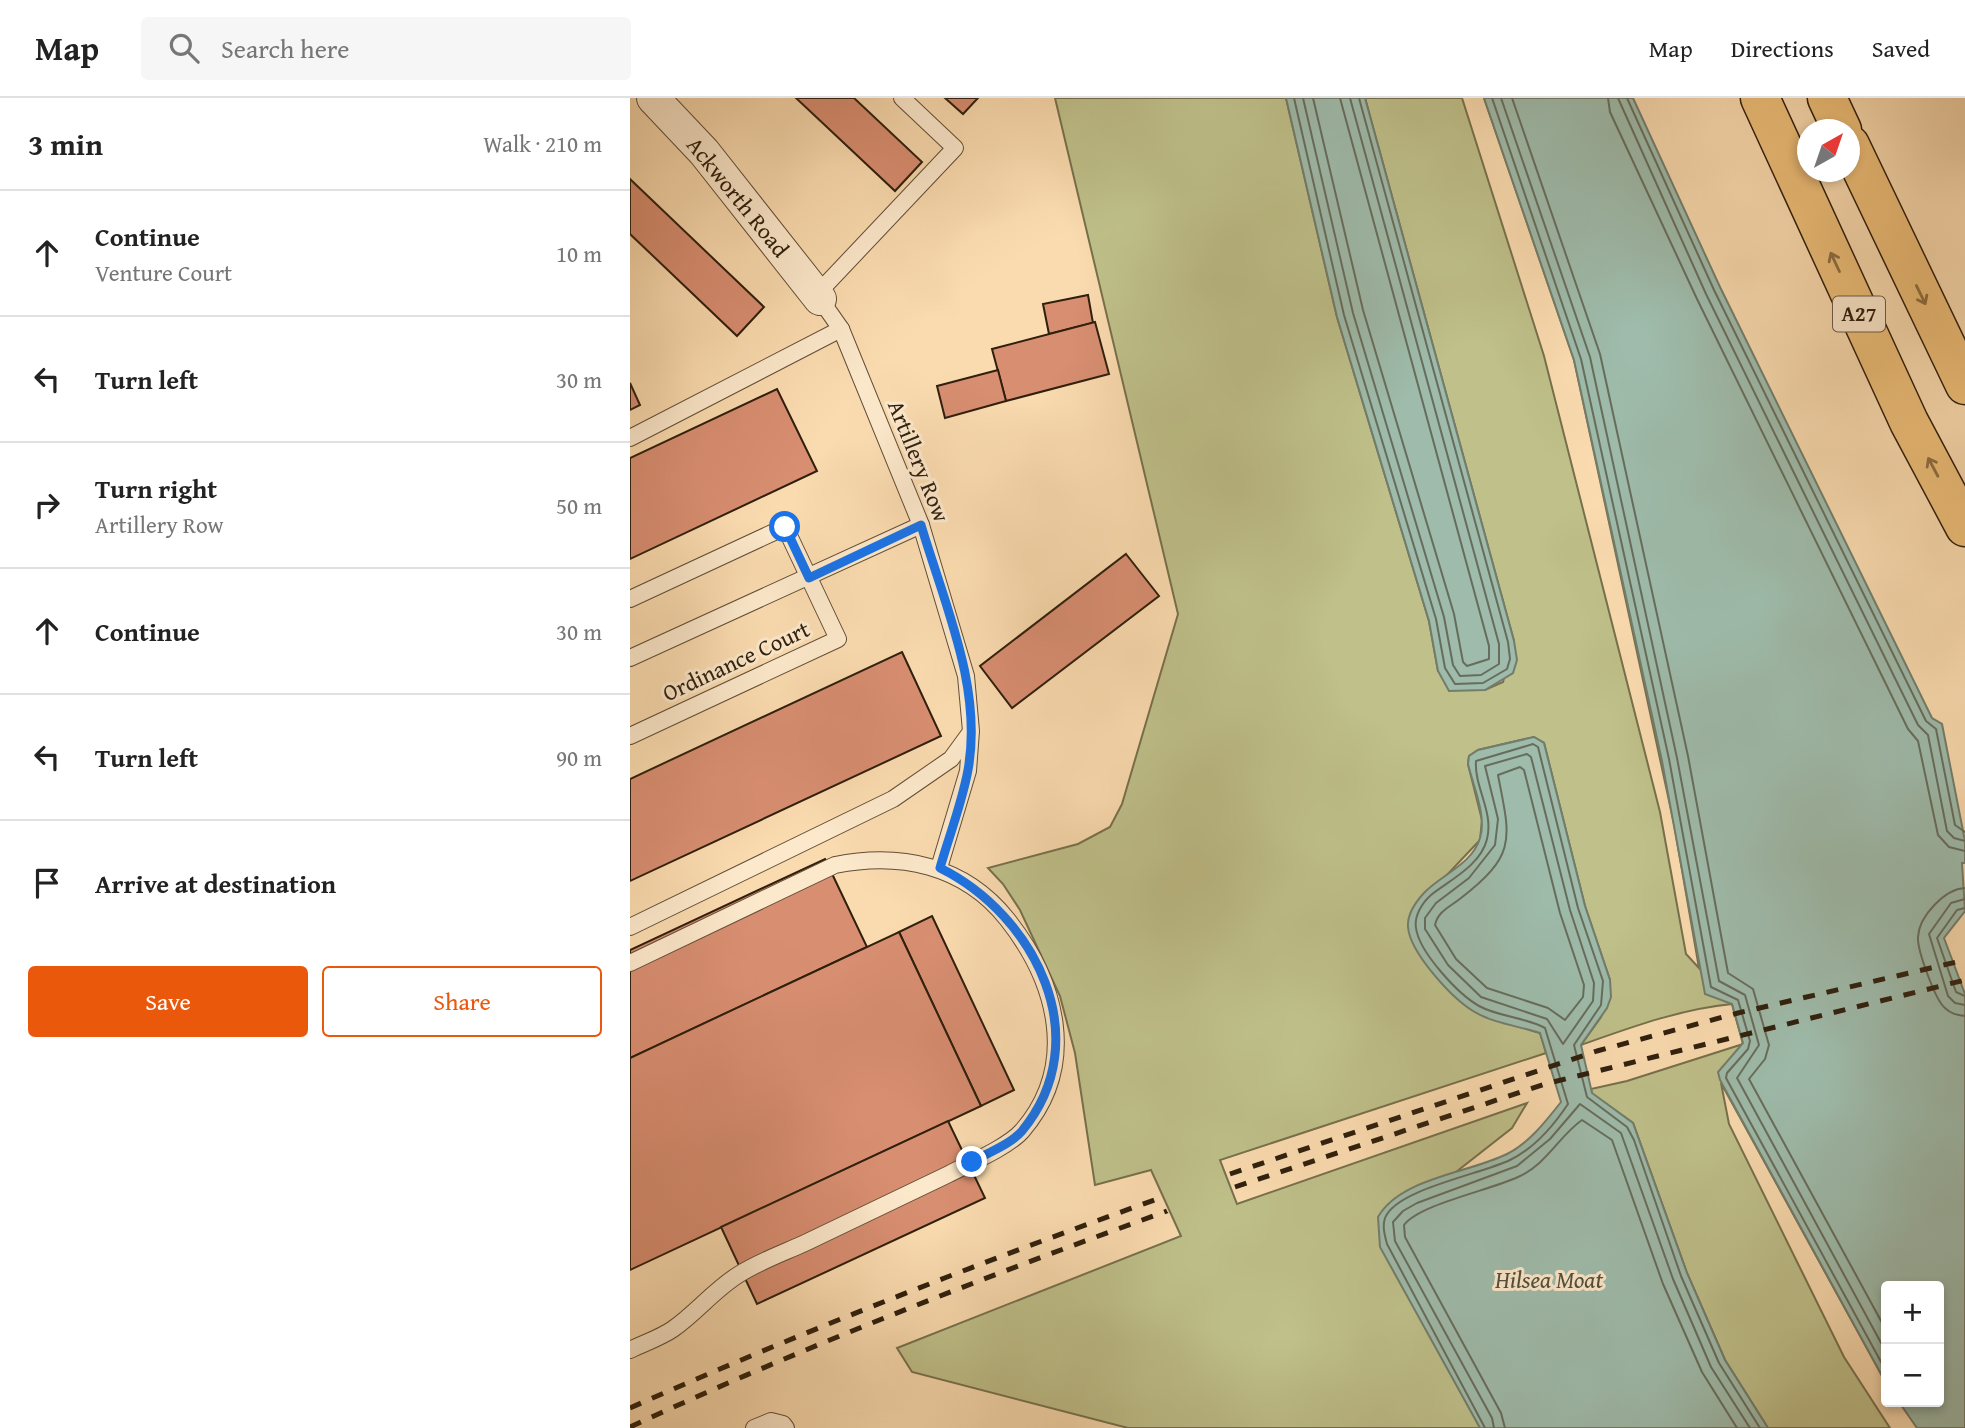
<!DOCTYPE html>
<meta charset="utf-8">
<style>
body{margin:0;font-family:"Gentium Book Plus",serif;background:#f6f6f6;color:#222}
.controls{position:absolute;right:21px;bottom:21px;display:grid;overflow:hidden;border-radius:7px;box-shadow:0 4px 10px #0003}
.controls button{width:63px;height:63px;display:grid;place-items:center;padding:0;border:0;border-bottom:2px solid #e0e0e0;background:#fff;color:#222;font:35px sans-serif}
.compass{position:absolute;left:1167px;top:21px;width:63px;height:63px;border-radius:50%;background:#fff;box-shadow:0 4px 10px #0003;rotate:40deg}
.stop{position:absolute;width:21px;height:21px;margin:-16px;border:5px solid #1a73e8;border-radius:50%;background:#fff}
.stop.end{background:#1a73e8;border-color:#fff;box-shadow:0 2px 7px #0008}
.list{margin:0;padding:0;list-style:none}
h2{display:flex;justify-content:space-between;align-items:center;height:91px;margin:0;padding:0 28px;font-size:30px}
h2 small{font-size:23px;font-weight:400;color:#767676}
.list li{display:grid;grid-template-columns:46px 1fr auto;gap:21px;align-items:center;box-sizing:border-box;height:126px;padding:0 28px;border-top:2px solid #e0e0e0}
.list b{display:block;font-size:26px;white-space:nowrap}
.list p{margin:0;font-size:23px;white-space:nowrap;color:#767676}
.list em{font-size:23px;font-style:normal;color:#767676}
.actions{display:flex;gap:14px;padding:21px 28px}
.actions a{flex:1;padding:16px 0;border:2px solid #ea580c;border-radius:7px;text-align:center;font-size:24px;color:#ea580c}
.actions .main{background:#ea580c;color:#fff}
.icon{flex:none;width:38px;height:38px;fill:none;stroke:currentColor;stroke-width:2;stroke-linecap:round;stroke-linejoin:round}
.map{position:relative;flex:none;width:1335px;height:1330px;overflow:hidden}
header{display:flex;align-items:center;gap:42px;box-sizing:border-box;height:98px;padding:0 35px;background:#fff;border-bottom:2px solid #e0e0e0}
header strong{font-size:33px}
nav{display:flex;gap:38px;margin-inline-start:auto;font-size:24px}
.search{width:490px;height:63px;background:#f6f6f6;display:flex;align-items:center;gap:18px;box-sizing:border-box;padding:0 24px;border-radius:7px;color:#767676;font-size:26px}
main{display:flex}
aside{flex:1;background:#fff}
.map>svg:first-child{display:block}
.green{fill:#bfc08a;stroke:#77704c;stroke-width:2}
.water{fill:#9ebbab;stroke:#727d6c;stroke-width:2}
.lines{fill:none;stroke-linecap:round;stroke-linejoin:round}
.shore{stroke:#666d5c;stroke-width:2}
.building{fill:#d88e71;stroke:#2f1f0d;stroke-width:2}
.lane-casing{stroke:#624e36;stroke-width:18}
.street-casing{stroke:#624e36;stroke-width:34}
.highway-casing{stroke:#2f1f0d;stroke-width:41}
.lane{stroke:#fce8cb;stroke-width:16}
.street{stroke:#fce8cb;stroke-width:32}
.highway{stroke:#edbe78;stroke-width:38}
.rail{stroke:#2f1f0d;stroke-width:5;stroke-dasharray:12 12;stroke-linecap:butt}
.oneway{stroke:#8e6e42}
.route{stroke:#1a73e8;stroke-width:9}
.labels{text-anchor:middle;stroke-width:6;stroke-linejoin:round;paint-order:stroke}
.shield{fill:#fce8cb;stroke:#6c5b46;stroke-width:2}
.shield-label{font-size:21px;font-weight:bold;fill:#2f1f0d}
.street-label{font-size:23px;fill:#2f1f0d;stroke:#fce8cb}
.water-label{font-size:24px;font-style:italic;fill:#504e3c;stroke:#fce8cb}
</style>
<header>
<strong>Map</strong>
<div class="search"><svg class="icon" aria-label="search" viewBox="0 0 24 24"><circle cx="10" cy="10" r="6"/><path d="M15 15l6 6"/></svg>Search here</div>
<nav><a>Map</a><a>Directions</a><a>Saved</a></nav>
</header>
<main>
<aside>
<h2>3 min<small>Walk · 210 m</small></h2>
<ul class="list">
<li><svg class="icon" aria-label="ahead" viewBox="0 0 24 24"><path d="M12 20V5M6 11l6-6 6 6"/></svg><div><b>Continue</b><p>Venture Court</p></div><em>10 m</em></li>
<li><svg class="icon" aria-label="left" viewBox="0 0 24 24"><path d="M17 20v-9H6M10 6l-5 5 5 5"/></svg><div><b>Turn left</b></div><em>30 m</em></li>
<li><svg class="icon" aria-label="right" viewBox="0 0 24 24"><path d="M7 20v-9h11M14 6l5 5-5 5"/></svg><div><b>Turn right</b><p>Artillery Row</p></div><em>50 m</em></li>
<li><svg class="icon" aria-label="ahead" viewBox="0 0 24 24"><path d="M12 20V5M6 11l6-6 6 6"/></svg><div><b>Continue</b></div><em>30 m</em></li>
<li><svg class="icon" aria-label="left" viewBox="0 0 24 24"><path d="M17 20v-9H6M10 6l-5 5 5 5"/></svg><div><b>Turn left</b></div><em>90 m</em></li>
<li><svg class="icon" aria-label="arrive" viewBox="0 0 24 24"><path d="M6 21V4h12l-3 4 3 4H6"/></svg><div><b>Arrive at destination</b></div></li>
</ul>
<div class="actions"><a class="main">Save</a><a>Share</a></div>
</aside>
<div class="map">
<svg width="1335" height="1330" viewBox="0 0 1335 1330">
<rect width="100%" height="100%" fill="#fadbaf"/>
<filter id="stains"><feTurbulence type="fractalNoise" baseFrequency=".00286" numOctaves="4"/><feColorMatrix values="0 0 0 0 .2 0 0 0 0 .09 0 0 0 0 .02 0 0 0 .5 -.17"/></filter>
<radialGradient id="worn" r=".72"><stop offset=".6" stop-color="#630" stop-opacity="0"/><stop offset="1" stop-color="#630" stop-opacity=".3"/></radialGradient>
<path class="green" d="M425,0H656L707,219L799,523L808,573L855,592L873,584L884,543L735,0H832L914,258L1030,714L1056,856L1069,870L1044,726L944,262L854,0H903L1256,1188V1285L1091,985L1099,1026L1214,1259L1260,1330H1138L1095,1262L1057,1175L1003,1025L962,996L961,991L997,983L1113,946L1102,906C1050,911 999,930 951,947L971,919L980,882L955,808L914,645L904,639L848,652L839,658L838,666L852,722L850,742L813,781L781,838C819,905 837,913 910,935L916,955L590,1062L607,1106L897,1005L882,1030L826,1074L973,1330H498L282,1274L267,1250L551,1138L521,1072L465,1087L445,955L430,898L390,812L373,786L358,770L448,746L480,729L492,706L548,516Z"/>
<g class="water">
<path d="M656,0H735L884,543L887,562L883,575L855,592L819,593L808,573L799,523L707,219Z"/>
<path d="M854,0H1003L1090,189L1302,620L1312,626L1335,743V765H1332L1335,813L1314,840L1335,896V1330H1287L1269,1304H1309V1188H1256V1285L1090,982L1088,974L1113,945L1102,906L1075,896L1032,663L944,262Z"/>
<path d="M904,639L914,645L955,808L980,882L981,899L977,910L951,947L962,995L1003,1025L1057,1175L1095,1262L1138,1330H850L750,1149L748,1119C770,1080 839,1075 877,1056C899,1045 916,1023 931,1004L910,935C888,928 862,925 843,913C822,900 780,855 778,829C777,816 785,805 793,796C810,777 842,767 850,740C857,718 843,688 838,666L839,658L848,652Z"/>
</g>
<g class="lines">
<g class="shore">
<path d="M664,0L714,217L806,521L815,570L825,586L853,585L877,571L880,561L878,544L729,0"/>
<path d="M673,0L723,215L814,519L823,567L830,578L851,577L869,566V546L720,0"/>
<path d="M683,0L733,212L824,516L833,564L837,568L859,561V548L710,0"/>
<path d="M862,0L951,261L1039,661L1081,889L1108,902L1120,943L1118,951L1097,975L1096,980L1256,1273"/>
<path d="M871,0L960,259L1047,660L1089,883L1115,897L1129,947L1107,980L1256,1254"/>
<path d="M882,0L970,256L1058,658L1098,875L1123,891L1139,947L1135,961L1119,981L1256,1232"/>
<path d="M978,0L980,14L1067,201L1278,631L1288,643L1308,737L1319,749L1335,753"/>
<path d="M988,0L1076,196L1288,627L1298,637L1317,733L1324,740L1335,743"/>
<path d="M997,0L1084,192L1296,623L1306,631L1325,727L1335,734"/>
<path d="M897,656L901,659L940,812L964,885L963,903L933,946L917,921L851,899L818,867L795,831V820L806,805L839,780L865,747L868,721L855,668Z"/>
<path d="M890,669L894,672L930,815L954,887L953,899L935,922L918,910L857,890L826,861L805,827C808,813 820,809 831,800C888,756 880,740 868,677Z"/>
<path d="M1335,790C1315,791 1289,818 1288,839C1287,851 1305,902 1315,910C1321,916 1327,917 1335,918"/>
<path d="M1335,801L1321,805L1299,836L1318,898L1325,905L1335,907"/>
<path d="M1335,810L1327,812L1307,840L1326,894L1335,898"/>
<path d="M855,1330L757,1146C755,1138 752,1129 755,1120C766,1091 852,1076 880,1062C903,1051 924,1027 938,1006L915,930C895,919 869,919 849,908C828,896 789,854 786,830C784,818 792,805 801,797C820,782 851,767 857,741C864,714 844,689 846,663L903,646L908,649L948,810L973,883L971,907L944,947L957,999L997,1029L1004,1042L1051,1178L1089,1265L1130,1330"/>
<path d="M864,1330L862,1320L765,1143L763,1124L773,1113L787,1105L887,1068L920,1041L950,1006L991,1035L1043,1181L1081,1269L1120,1330"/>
<path d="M875,1330L871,1315L775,1139L774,1127C790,1106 861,1092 888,1079C916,1067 929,1038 952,1022L982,1042L1033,1186L1072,1274L1107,1330"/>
</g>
</g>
<g class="building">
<path d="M166,0H224L292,64L265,93Z"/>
<path d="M315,0H348L333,16Z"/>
<path d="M0,81L134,209L107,238L0,136Z"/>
<path d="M458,197L463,225L419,236L413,206Z"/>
<path d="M465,224L479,276L376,303L362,251Z"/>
<path d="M368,272L376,303L315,320L307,288Z"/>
<path d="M0,285L10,307L0,312Z"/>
<path d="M147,291L187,373L0,461V360Z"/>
<path d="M496,456L529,498L382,610L350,568Z"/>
<path d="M272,554L311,638L0,783V681Z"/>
<path d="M195,761L237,849L0,960V852Z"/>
<path d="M302,818L384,992L351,1008L269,834Z"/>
<path d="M269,834L351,1008L0,1172V960Z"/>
<path d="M318,1023L355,1100L127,1206L91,1129Z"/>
</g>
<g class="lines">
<defs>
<g id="lane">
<path d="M187,196L325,50L272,0"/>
<path d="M190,201L211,231L291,427L336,578L341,633L338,673L309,770"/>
<path d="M0,340L211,231"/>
<path d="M0,501L155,429L208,541L0,638"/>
<path d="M0,560L291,427"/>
<path d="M0,829L263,701L321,661L340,635"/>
<path d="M0,865L205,767C270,754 334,767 377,821C427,884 449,967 392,1033C378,1049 338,1066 319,1076C271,1099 223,1122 175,1145C153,1155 128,1164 108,1177C84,1192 66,1215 43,1231C30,1240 14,1245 0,1252"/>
<path d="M124,1330L141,1323L153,1326L156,1330"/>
</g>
<path id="street" d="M23,0L74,54L190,201"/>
<g id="highway">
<path d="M1130,0L1279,324L1335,429"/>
<path d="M1197,0L1212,32"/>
<path d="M1220,47L1335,287"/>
</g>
</defs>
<use href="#lane" class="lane-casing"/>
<use href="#street" class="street-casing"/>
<use href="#highway" class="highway-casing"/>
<use href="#lane" class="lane"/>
<use href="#street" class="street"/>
<use href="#highway" class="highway"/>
<g class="rail">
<path d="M600,1076L967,953L1108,915L1335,862"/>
<path d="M605,1089L915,986L1335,882"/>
<path d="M0,1310C174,1233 351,1164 530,1100"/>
<path d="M0,1329C175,1248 355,1179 537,1113"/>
</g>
</g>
<defs><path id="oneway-shaft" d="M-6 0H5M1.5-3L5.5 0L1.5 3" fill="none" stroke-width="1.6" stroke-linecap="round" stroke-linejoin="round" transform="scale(1.75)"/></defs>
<g class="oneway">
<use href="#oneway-shaft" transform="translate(1205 164) rotate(-115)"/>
<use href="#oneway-shaft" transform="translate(1291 197) rotate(64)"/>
<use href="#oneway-shaft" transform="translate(1303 369) rotate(-118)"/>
</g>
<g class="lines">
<path class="route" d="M155,429L179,480L291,427C314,505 353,590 338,672C332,705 319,738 310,770C405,817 468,941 392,1033C381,1046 357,1055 342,1064"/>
</g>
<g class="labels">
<rect class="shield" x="1203" y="198.5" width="52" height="35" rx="5"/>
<g class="shield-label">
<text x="1229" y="223">A27</text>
</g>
<g class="street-label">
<text transform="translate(108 99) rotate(51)" y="8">Ackworth Road</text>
<text transform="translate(289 363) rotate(68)" y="8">Artillery Row</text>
<text transform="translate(106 563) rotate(-25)" y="8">Ordinance Court</text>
</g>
<g class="water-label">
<text x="919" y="1190">Hilsea Moat</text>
</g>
</g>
<rect width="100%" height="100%" filter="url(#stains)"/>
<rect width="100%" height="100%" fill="url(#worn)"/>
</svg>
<div class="controls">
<button>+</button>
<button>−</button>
</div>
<svg class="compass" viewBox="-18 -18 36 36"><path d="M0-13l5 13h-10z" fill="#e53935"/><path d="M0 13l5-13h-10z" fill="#767676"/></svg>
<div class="stop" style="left:155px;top:429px"></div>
<div class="stop end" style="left:342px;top:1064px"></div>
</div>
</main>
